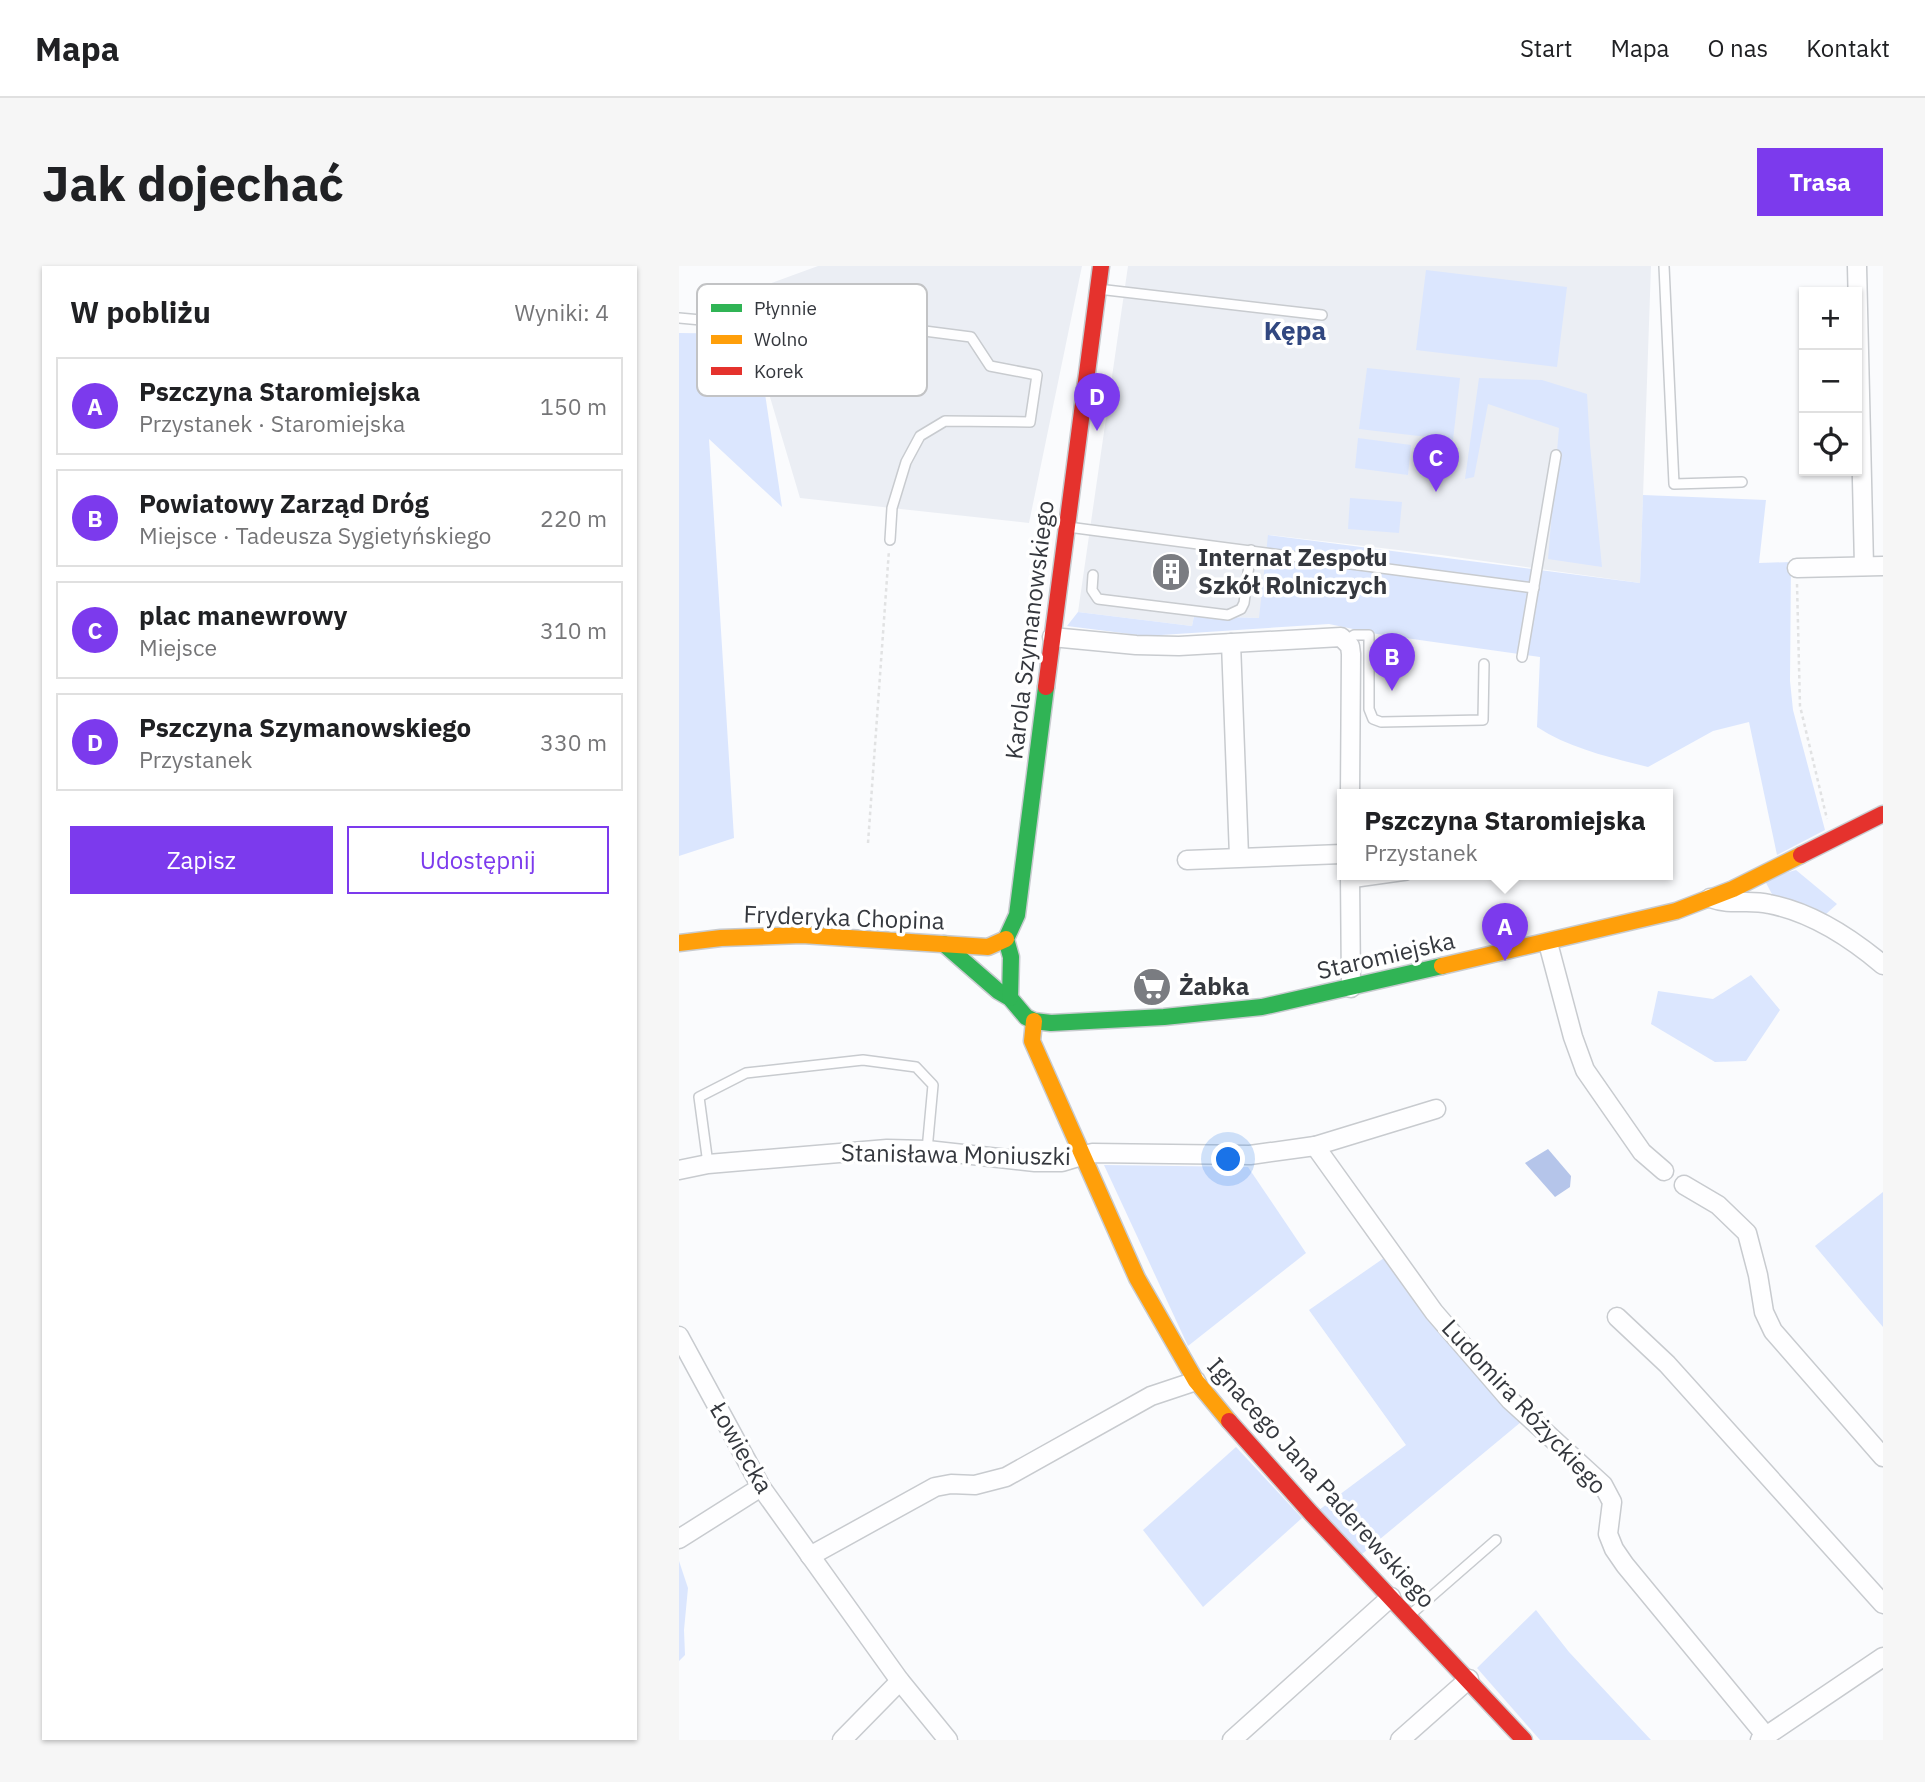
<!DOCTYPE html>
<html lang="pl">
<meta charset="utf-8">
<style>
body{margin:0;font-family:"IBM Plex Sans",sans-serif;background:#f6f6f6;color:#202124}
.controls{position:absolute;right:21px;top:21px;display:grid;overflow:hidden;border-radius:0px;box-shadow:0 2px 5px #0004}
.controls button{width:63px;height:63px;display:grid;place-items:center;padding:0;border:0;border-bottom:2px solid #e0e0e0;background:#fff;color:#202124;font:35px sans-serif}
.you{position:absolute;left:550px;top:894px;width:24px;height:24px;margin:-18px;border:5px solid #fff;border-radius:50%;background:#1a73e8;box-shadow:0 0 0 10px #1a73e833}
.badge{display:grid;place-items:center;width:46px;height:46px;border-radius:50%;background:#7c3aed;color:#fff;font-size:23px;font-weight:700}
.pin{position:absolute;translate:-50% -58px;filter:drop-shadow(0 2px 4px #0008)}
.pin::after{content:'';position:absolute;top:37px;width:24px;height:21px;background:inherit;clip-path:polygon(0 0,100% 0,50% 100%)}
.popup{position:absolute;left:658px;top:523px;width:336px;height:91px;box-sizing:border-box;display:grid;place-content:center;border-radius:0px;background:#fff;filter:drop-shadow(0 2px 5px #0005);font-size:23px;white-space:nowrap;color:#757577}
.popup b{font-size:26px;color:#202124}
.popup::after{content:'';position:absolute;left:50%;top:100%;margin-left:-14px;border:14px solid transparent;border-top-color:#fff}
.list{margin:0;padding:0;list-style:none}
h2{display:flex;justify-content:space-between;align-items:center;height:91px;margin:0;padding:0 28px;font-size:30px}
h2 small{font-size:23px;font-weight:400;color:#757577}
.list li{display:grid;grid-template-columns:46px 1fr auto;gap:21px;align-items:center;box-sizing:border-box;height:98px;margin:0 14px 14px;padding:0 14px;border:2px solid #e0e0e0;border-radius:0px}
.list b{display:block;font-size:26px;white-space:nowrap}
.list p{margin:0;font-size:23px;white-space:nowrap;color:#757577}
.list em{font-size:23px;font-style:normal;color:#757577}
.actions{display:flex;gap:14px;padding:21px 28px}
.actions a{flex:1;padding:16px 0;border:2px solid #7c3aed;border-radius:0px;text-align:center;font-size:24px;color:#7c3aed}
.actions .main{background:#7c3aed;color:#fff}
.icon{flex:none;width:38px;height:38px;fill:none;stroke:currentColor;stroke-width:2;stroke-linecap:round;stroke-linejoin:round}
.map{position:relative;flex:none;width:1204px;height:1474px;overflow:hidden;border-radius:0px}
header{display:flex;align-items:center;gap:42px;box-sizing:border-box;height:98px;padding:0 35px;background:#fff;border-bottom:2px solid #e0e0e0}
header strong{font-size:33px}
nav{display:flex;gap:38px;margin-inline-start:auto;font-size:24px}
.intro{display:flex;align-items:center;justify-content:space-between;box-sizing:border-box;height:168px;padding:0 42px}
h1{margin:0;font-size:49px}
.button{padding:18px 32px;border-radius:0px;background:#7c3aed;color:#fff;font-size:24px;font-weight:700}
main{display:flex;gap:42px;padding:0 42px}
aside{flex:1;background:#fff;border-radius:0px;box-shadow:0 2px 5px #0004}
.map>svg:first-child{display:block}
.built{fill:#ebeef4}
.green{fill:#dbe6fe}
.water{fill:#b5c5ea}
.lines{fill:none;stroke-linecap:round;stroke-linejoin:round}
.lane-casing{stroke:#c8cbcf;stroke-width:12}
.street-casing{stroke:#c8cbcf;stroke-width:21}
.fast-casing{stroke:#c8cbcf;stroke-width:19}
.slow-casing{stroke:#c8cbcf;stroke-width:19}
.jam-casing{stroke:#c8cbcf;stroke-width:19}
.path{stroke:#e1e2e3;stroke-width:2.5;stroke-dasharray:3.5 3.5;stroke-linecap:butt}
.lane{stroke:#fefeff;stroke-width:9}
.street{stroke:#fefeff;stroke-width:18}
.fast{stroke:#30b455;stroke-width:16}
.slow{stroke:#ff9f0a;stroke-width:16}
.jam{stroke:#e5322d;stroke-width:16}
.labels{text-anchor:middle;stroke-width:7;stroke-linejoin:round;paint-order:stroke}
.poi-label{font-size:24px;font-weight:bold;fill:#35383e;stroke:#fff;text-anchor:start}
.street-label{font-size:24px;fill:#35383e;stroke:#fff}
.neighbourhood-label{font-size:26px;font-weight:bold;fill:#314780;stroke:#fff}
.key{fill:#fff;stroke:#c2c3c5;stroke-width:2}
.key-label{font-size:19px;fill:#35383e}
</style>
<header>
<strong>Mapa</strong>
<nav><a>Start</a><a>Mapa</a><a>O nas</a><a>Kontakt</a></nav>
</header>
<div class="intro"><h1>Jak dojechać</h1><a class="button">Trasa</a></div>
<main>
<aside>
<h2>W pobliżu<small>Wyniki: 4</small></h2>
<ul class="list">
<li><span class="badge">A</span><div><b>Pszczyna Staromiejska</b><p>Przystanek · Staromiejska</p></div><em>150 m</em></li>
<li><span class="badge">B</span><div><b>Powiatowy Zarząd Dróg</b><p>Miejsce · Tadeusza Sygietyńskiego</p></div><em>220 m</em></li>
<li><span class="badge">C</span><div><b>plac manewrowy</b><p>Miejsce</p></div><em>310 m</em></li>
<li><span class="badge">D</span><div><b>Pszczyna Szymanowskiego</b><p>Przystanek</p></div><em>330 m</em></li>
</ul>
<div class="actions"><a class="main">Zapisz</a><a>Udostępnij</a></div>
</aside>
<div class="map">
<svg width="1204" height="1474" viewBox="0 0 1204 1474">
<rect width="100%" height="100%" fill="#fafbfd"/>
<g class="built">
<path d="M139,0H403L350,257L121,232L82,101L84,45L79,22Z"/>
<path d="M449,0H972L961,317L762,289L590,269L581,352L515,350L513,360L399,346Z"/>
</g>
<g class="green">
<path d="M747,4L888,21L878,101L737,84Z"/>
<path d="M0,67L83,68L82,101L103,241L30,173L55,572L0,590Z"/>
<path d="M688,102L781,112L774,174L680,163Z"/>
<path d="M800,112L863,114L908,128L911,179L923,301L869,293L880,162L809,138L795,211L786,213Z"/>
<path d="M679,172L732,179L729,209L676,202Z"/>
<path d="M964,229L1087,234L1080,297L1112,296L1111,415L1114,444L1146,564L1098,589L1070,456L1034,465L969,501C930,491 892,483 858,461L861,391L698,368L650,358L467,370L388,360L399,346L513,360L515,350L580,352L589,269L961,317Z"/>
<path d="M671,232L723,236L720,267L669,263Z"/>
<path d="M1117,604L1158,638L1146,649L1096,634L1085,613Z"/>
<path d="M1072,709L1101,744L1067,795L1036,796L972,758L979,725L1034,733Z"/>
<path d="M425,899L569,901L627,987L509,1080Z"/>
<path d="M1204,926V1061L1136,980Z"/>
<path d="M705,992L842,1156L683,1288L640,1244L727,1179L630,1044Z"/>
<path d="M557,1181L623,1252L524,1341L464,1264Z"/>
<path d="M0,1295L9,1322L5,1364L6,1389L0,1395Z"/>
<path d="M857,1344L890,1386L972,1474H861L798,1402Z"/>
</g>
<path class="water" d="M869,883L892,910L891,921L876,931L846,897Z"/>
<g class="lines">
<defs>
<g id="lane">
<path d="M985,0L995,218L1063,216"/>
<path d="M419,23L643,49"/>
<path d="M0,52L22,54L168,55L292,71L311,100L358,109L351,156L266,155L241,170L227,196L213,242L211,274"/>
<path d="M389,261L855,322"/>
<path d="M414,309L413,324L419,333L549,349L562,343L565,337L572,284"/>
<path d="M667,374L675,369H690V443L694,453L702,456L804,454L805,398"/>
<path d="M843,391L877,189"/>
<path d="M671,617L728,609"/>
<path d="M29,898L20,831L67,807L184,794L237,801L254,819L248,884"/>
<path d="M731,1349L817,1274"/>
</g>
<g id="street">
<path d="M1178,0L1185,300"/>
<path d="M1118,302L1204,300"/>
<path d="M373,371L457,379L500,380L662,371L671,380L672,388L671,529"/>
<path d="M552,377L560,590"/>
<path d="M508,594L663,588"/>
<path d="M671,609L672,722"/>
<path d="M1031,632C1053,640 1068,633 1090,638C1132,646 1172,672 1204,699"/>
<path d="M869,677L894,771L906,804L963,886L985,905"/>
<path d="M636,880L755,1046L831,1134L924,1219L933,1236L929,1268L935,1283L946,1299L1087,1470"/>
<path d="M0,904L29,898L208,883L248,884L356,896H383L413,887L571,889L636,880L757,843"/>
<path d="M1005,919L1039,939L1068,967L1079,1009L1085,1046L1094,1065L1204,1191"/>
<path d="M938,1051L988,1098L1204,1338"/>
<path d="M0,1070L82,1221L221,1415L269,1474"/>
<path d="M0,1273L82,1221"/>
<path d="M131,1290L256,1221L272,1218L296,1219L327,1211L472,1130L517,1115"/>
<path d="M163,1474L221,1415"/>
<path d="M553,1474L712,1331"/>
<path d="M721,1474L790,1413"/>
<path d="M1081,1474L1204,1391"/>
</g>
<g id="fast">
<path d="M265,678L319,725L331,732L347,751L355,755L372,757L485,751L583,741L763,700"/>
<path d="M331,732L332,691L327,673L338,649L367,421"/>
</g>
<g id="slow">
<path d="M0,677L42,672L123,669L309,681L327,673"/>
<path d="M763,700L997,645L1054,623L1122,589"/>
<path d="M355,755L353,775L458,1012L517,1115L550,1155"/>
</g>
<g id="jam">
<path d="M367,421L422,0"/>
<path d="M1122,589L1204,548"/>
<path d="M550,1155L632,1247L845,1474"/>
</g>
</defs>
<use href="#lane" class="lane-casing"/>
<use href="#street" class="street-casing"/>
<use href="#fast" class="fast-casing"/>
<use href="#slow" class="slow-casing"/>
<use href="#jam" class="jam-casing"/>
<g class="path">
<path d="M1118,318L1121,440L1148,553"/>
<path d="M189,577L210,284"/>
</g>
<use href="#lane" class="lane"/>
<use href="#street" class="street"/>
<use href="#fast" class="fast"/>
<use href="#slow" class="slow"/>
<use href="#jam" class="jam"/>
</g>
<defs>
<symbol id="building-disc" viewBox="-11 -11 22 22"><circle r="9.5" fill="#7a7c81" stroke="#fff"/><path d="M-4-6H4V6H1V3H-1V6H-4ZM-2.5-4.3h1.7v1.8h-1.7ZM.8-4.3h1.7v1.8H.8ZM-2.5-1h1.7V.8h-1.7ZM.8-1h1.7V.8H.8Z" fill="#fff"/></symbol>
<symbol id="supermarket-disc" viewBox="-11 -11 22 22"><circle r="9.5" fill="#7a7c81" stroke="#fff"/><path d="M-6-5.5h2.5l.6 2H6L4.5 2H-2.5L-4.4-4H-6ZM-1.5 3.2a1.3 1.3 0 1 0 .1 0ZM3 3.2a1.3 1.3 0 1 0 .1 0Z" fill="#fff"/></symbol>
</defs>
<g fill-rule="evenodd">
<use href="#building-disc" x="470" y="284" width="44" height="44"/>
<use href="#supermarket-disc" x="451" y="699" width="44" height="44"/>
</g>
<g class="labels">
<g class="poi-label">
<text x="519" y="300">Internat Zespołu<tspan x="519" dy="28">Szkół Rolniczych</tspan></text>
<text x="500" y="729">Żabka</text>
</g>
<g class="street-label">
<text transform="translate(351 364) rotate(-83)" y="8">Karola Szymanowskiego</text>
<text transform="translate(165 652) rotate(2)" y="8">Fryderyka Chopina</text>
<text transform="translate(707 690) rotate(-13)" y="8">Staromiejska</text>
<text transform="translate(277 889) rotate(1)" y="8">Stanisława Moniuszki</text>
<text transform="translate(845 1141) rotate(47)" y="8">Ludomira Różyckiego</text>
<text transform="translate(62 1182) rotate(60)" y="8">Łowiecka</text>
<text transform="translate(642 1217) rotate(48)" y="8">Ignacego Jana Paderewskiego</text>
</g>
<g class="neighbourhood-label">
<text x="616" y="74">Kępa</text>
</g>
</g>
<rect x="18" y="18" width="230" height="112" rx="10" class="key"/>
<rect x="32" y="38" width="31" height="8" fill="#30b455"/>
<rect x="32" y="69" width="31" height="9" fill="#ff9f0a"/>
<rect x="32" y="101" width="31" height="8" fill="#e5322d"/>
<g class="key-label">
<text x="75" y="49">Płynnie</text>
<text x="75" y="80">Wolno</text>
<text x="75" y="112">Korek</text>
</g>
</svg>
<div class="controls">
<button>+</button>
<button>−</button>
<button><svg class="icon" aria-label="locate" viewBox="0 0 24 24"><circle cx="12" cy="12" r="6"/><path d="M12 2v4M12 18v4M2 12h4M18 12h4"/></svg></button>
</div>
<div class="you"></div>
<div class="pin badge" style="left:826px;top:695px">A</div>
<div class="popup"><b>Pszczyna Staromiejska</b>Przystanek</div>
<div class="pin badge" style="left:713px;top:425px">B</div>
<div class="pin badge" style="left:757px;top:226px">C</div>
<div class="pin badge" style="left:418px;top:165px">D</div>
</div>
</main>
